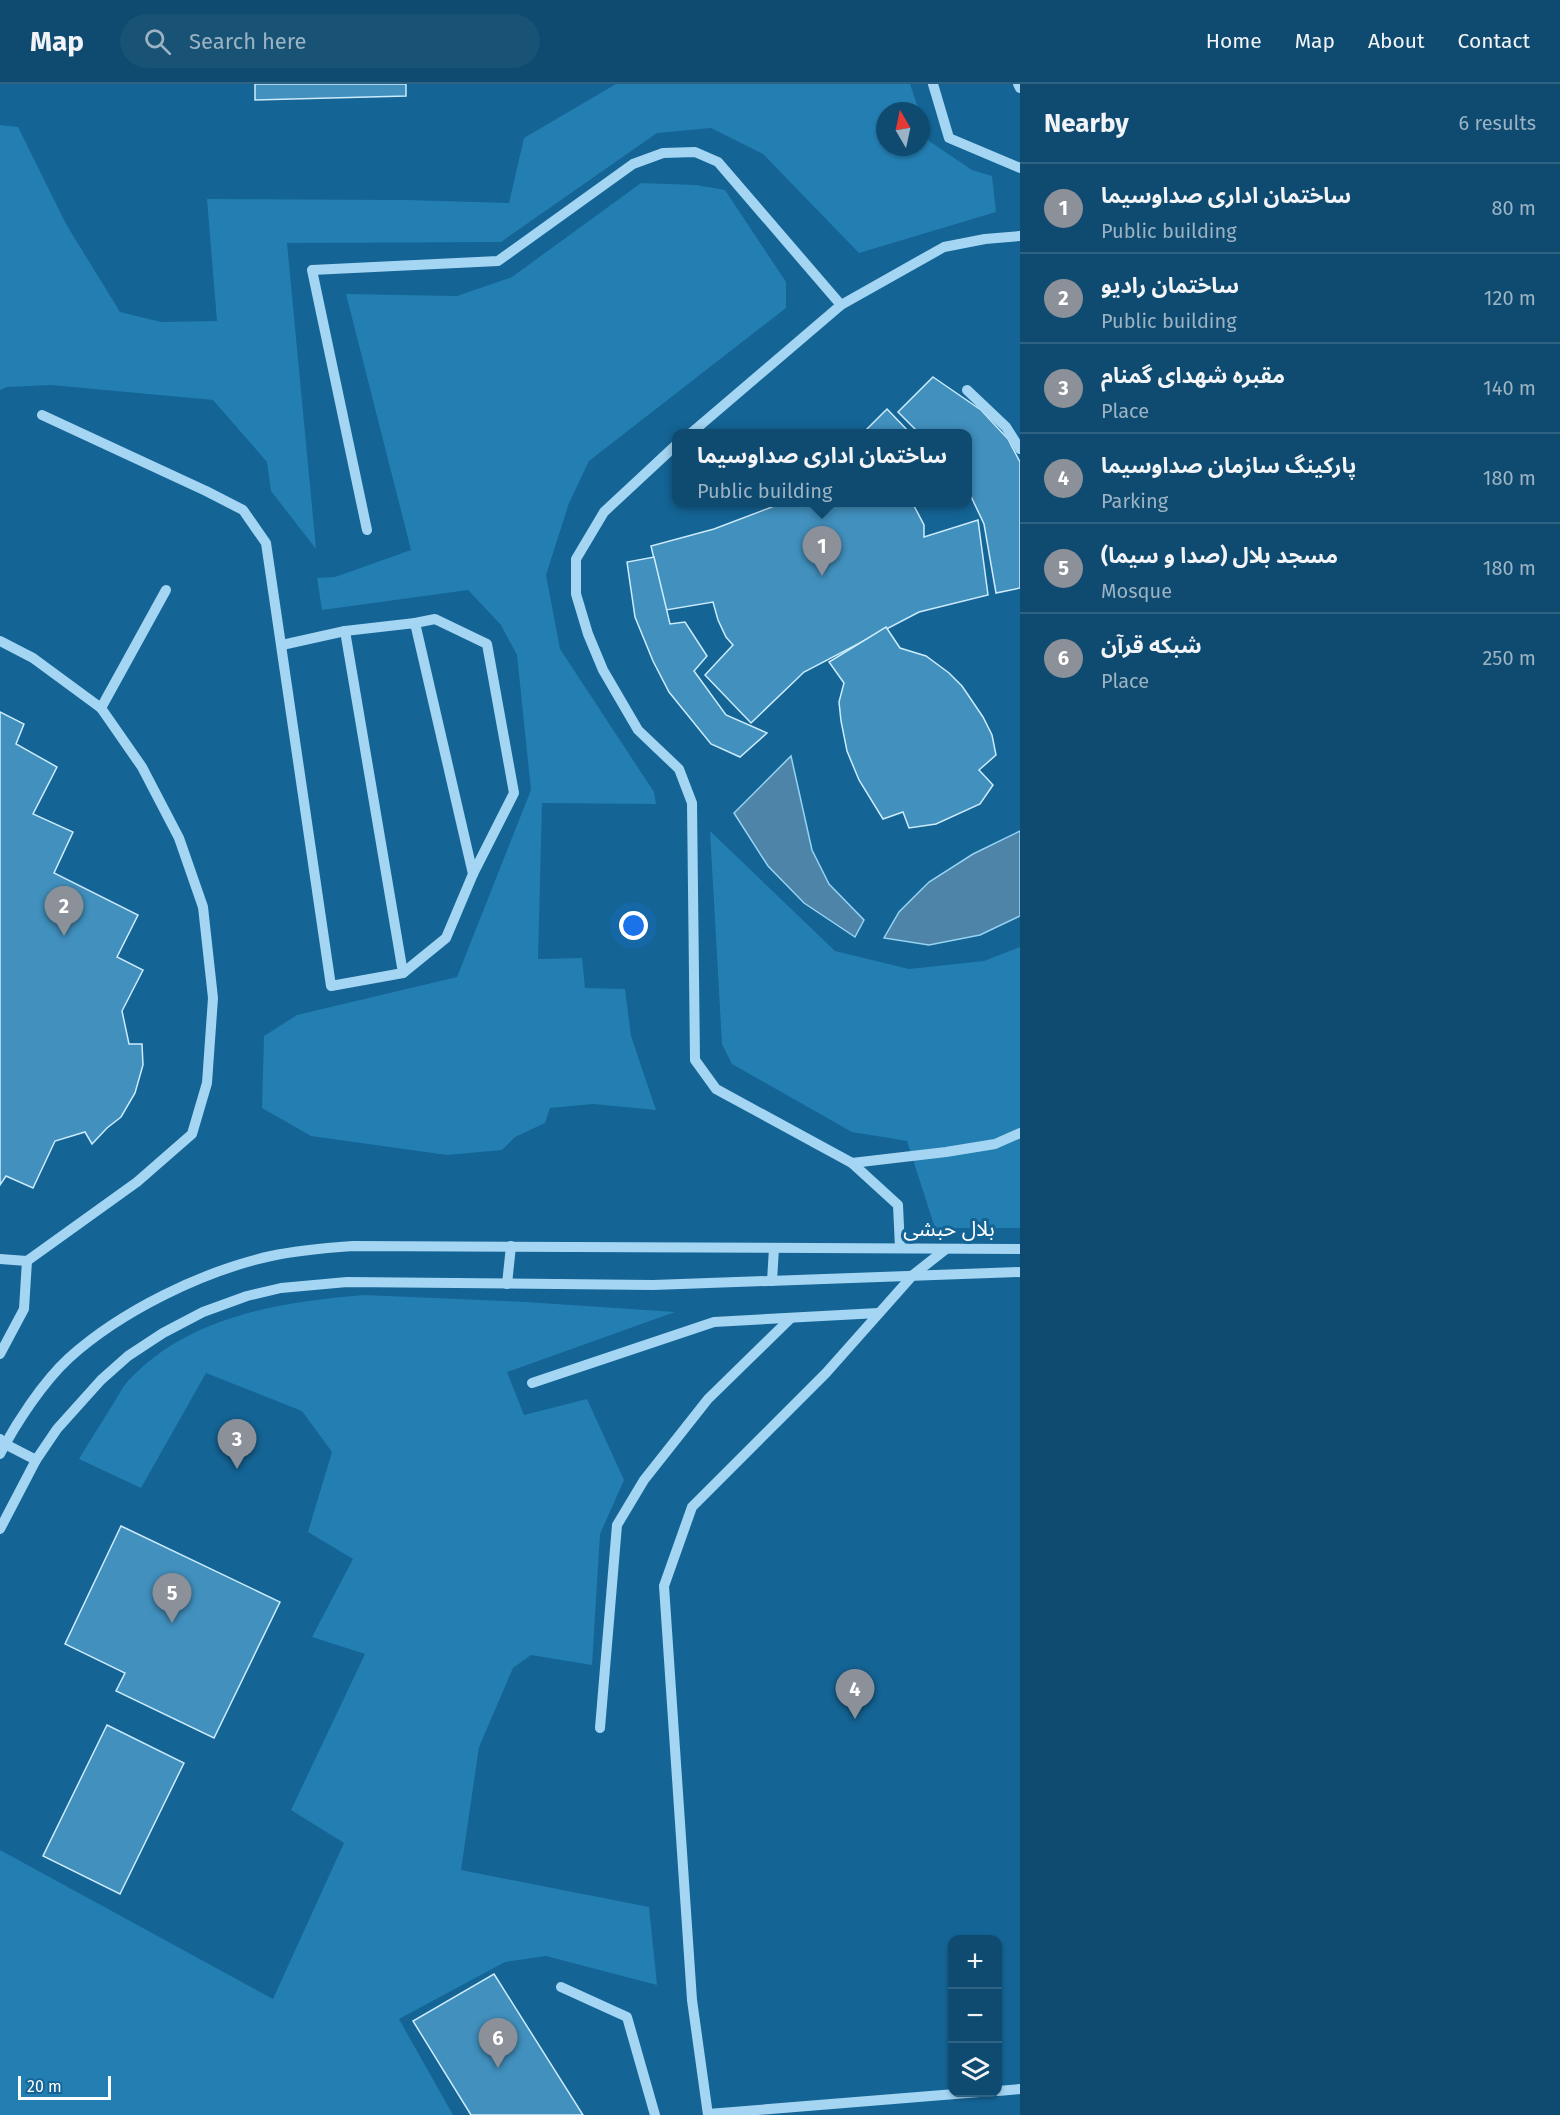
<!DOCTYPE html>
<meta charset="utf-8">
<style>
body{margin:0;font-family:"Fira Sans","Noto Sans Arabic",sans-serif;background:#185275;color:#f1f3f6}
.controls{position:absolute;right:18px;bottom:18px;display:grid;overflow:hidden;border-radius:12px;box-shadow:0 2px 4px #0004}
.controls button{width:54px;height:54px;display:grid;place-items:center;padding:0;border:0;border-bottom:2px solid #2f6383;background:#0f4b70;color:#f1f3f6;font:30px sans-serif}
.compass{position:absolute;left:876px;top:18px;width:54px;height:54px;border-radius:50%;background:#0f4b70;box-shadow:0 2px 4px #0004;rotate:351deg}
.scale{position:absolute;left:18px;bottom:15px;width:93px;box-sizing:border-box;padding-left:6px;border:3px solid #fff;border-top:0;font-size:16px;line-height:21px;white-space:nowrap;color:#fff;-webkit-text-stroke:4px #146495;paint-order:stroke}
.you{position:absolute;left:634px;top:842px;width:21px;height:21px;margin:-15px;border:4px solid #fff;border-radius:50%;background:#1a73e8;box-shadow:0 0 0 9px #1a73e833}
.badge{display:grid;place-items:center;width:39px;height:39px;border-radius:50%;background:#8c9099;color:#fff;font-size:20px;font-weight:700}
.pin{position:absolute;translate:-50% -50px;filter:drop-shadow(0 2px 3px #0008)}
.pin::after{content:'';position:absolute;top:32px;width:21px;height:18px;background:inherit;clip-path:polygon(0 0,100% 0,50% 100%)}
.popup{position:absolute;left:672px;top:345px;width:300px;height:78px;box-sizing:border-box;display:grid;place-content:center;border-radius:12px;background:#0f4b70;filter:drop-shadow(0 2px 4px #0005);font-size:20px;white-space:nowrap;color:#9bb3c3}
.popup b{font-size:22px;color:#f1f3f6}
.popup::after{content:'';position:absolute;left:50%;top:100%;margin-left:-12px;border:12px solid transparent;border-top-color:#0f4b70}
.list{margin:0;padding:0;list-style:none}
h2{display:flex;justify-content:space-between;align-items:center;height:78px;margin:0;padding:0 24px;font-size:26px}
h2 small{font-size:20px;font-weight:400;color:#9bb3c3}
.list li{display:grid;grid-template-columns:39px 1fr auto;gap:18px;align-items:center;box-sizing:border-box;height:90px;padding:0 24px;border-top:2px solid #2f6383}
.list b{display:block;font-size:22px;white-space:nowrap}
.list p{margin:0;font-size:20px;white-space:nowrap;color:#9bb3c3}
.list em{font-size:20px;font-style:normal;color:#9bb3c3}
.icon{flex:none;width:33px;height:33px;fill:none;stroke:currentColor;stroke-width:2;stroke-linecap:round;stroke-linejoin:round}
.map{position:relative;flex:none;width:1020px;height:2031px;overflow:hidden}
header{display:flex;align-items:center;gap:36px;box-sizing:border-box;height:84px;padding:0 30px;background:#0f4b70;border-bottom:2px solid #2f6383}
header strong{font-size:28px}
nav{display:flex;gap:33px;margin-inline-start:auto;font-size:21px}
.search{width:420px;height:54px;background:#185275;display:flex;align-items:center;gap:15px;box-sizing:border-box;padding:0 21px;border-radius:33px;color:#9bb3c3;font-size:22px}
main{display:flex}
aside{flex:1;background:#0f4b70}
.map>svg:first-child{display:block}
.green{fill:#237eb2}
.water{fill:#4d84a7;stroke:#96d3f5;stroke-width:1.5}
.building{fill:#4190be;stroke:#ccebfc;stroke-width:1.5}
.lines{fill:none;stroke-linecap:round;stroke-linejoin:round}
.minor{stroke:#a4d5f2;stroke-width:10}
.labels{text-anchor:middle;stroke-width:6;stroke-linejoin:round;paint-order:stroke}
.street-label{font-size:21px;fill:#fff;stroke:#146495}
</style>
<header>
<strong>Map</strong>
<div class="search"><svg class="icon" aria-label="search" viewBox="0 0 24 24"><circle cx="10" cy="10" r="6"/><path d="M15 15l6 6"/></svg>Search here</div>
<nav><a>Home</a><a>Map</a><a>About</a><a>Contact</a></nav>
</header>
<main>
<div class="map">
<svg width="1020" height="2031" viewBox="0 0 1020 2031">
<rect width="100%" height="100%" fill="#146495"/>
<g class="green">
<path d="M616,0H910L919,27H885V63H921V34L929,57L972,86L992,92L996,128L859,169L763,70L711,44L657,49L501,158L287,159L316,465L271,407L267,378L213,316L51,301L7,303L0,306V41L18,43L66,140L120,228L161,238L217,237L207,115L407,116L509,119L524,54Z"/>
<path d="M641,99L696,101L725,106L786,198V224L589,377L569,419L546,491L560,565L654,708L656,720L542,719L538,875L582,874L585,904L625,905L631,952L656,1026L593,1020L550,1024L545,1039L515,1053L502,1066L447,1071L311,1052L262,1024L264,952L297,931L457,893L531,706L517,571L501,541L468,506L322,526L317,494L335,493L411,466L346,210L457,212L512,193Z"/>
<path d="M710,747L835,867L909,885L984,877L1020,863V1144H935L907,1057L852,1048L732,980L722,960Z"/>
<path d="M364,1211L526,1218L675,1228L507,1288L524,1331L587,1315L624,1396L600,1450L592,1581L531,1571L513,1584L479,1663L461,1786L649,1823L657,1901L546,1872L505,1878L399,1935L453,2031H0V1766L273,1915L344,1759L291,1726L365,1570L312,1553L353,1475L308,1448L332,1368L302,1327L206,1289L141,1404L79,1375C89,1358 100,1341 110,1325C116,1316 121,1305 128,1297C188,1232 280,1218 364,1211Z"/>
</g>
<g class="water">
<path d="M791,672L812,766L829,800L864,836L855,853L804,819L768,782L734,729Z"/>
<path d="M1020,747V832L980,851L929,861L884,854L899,828L929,798L973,770Z"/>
</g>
<g class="building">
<path d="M255,0H406V12L255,16Z"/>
<path d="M933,293L981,326L1008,355L1020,378V504L996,509L984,440L968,406V350H920L898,328Z"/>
<path d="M887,325L911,350H862Z"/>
<path d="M785,418H912L924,441V453L978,436L988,511L919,528L804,588L751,639L705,591L733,561L726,553L718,536L713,518L666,526L651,462L714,445Z"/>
<path d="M654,473L670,540L685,538L707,572L694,587L726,631L767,649L740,673L711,660L669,608L653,577L635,533L627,478Z"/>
<path d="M886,543L900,564L926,572L949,589L962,602L983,633L992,651L996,671L979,686L993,701L980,720L936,740L909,744L903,728L883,735L859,696L847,667L841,637L839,618L844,599L829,578Z"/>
<path d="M0,628L24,640L16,660L57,683L33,730L73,748L54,789L138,831L117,873L143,886L122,927L129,960H142L143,981L135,1009L121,1033L107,1044L92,1060L85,1048L55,1057L33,1104L6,1092L0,1101Z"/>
<path d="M121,1442L280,1518L214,1654L116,1607L125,1589L65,1560Z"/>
<path d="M107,1641L184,1679L120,1810L43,1772Z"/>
<path d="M494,1890L583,2031H471L413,1937Z"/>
</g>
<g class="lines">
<g class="minor">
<path d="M933,0L949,54L1020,84"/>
<path d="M1018,0L1020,4"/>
<path d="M967,306L1006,343L1020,365"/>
<path d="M42,331L206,407L243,426L266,459L331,902L403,889L345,547L282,561"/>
<path d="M690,350L841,221"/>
<path d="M676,361L604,428L576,475V510L588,550L603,586L638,646L679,685L692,719L695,976L716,1005L852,1079L898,1121L900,1164"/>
<path d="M367,446L312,186L498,177L633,80L663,69L695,68L718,78L841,221L944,163L985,155L1020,152"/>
<path d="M415,539L435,535L487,560L514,709L473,790"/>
<path d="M345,547L415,539L473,790L446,854L403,889"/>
<path d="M0,557L33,574L101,624L142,683L179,754L203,823L213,914L207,999L192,1050L137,1098L27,1177L0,1175"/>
<path d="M101,624L166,506"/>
<path d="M852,1079L946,1068L995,1060L1020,1049"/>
<path d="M772,1197L774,1164"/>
<path d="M507,1200L511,1162"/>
<path d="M0,1270L24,1225L27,1177"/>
<path d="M532,1299L714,1238L878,1229"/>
<path d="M0,1355L5,1360L36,1376"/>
<path d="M0,1370C16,1339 43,1298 69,1274C121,1227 203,1187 271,1172C298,1166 325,1164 353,1162L1020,1165"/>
<path d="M0,1445L36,1376L57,1345L101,1296L128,1272L163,1249L203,1228L247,1212L281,1204L347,1198L653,1201L1020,1188"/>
<path d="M600,1644L617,1441L644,1396L708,1315L791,1234"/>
<path d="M561,1903L627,1933L655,2031"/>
<path d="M998,2007L1020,2005"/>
<path d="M708,2030L980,2008"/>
<path d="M708,2031L692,1916L664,1502L692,1423L826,1289L913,1191L946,1165"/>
</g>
</g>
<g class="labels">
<g class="street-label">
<text x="949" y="1152">بلال حبشی</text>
</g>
</g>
</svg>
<div class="controls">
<button>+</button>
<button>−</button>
<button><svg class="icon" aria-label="layers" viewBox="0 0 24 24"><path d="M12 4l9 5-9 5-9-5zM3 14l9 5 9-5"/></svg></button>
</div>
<svg class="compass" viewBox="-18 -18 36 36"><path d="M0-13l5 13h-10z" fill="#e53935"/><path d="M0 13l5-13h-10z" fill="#9bb3c3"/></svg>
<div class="scale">20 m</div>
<div class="you"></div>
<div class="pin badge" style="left:822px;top:492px">1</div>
<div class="popup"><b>ساختمان اداری صداوسیما</b>Public building</div>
<div class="pin badge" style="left:64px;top:852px">2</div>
<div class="pin badge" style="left:237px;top:1385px">3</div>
<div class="pin badge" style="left:855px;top:1635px">4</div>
<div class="pin badge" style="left:172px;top:1539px">5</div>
<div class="pin badge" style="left:498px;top:1984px">6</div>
</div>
<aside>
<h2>Nearby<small>6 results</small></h2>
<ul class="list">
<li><span class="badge">1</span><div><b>ساختمان اداری صداوسیما</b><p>Public building</p></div><em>80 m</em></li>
<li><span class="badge">2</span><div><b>ساختمان رادیو</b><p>Public building</p></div><em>120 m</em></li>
<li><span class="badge">3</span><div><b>مقبره شهدای گمنام</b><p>Place</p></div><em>140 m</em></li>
<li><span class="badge">4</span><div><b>پارکینگ سازمان صداوسیما</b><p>Parking</p></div><em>180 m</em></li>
<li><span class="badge">5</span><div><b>مسجد بلال (صدا و سیما)</b><p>Mosque</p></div><em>180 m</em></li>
<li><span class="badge">6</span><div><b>شبکه قرآن</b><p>Place</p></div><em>250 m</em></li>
</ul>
</aside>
</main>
